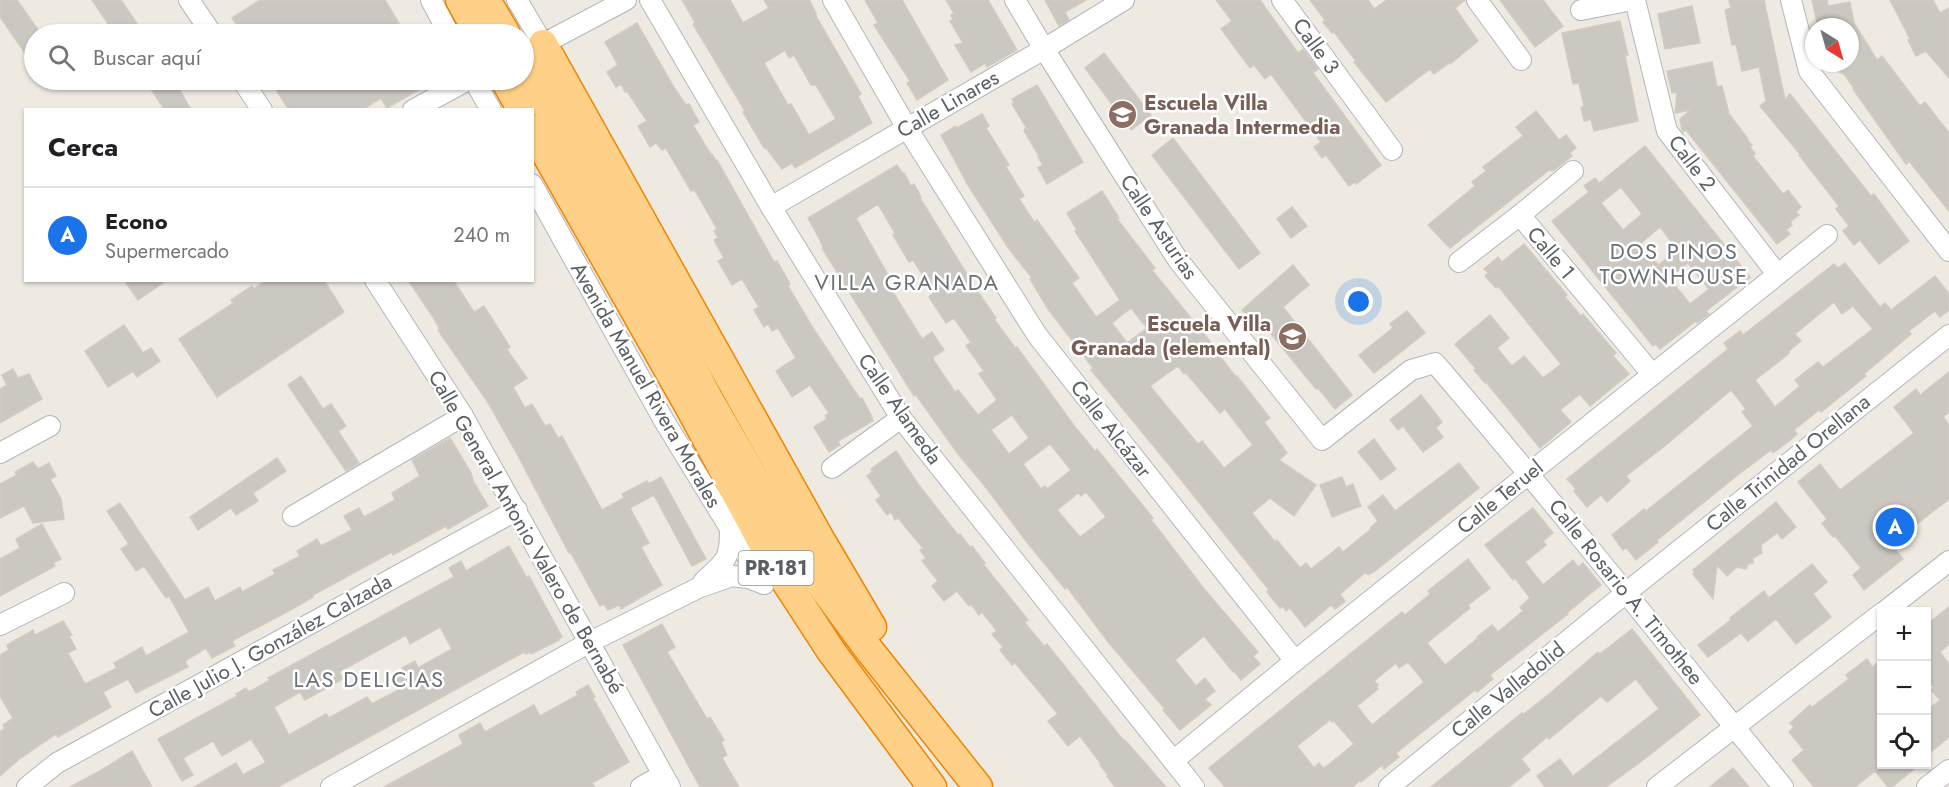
<!DOCTYPE html>
<html lang="es">
<meta charset="utf-8">
<style>
body{margin:0;font-family:Jost,sans-serif;background:#f6f6f6;color:#202124}
.controls{position:absolute;right:18px;bottom:18px;display:grid;overflow:hidden;border-radius:0px;box-shadow:0 2px 4px #0004}
.controls button{width:54px;height:54px;display:grid;place-items:center;padding:0;border:0;border-bottom:2px solid #e0e0e0;background:#fff;color:#202124;font:30px sans-serif}
.compass{position:absolute;left:1805px;top:18px;width:54px;height:54px;border-radius:50%;background:#fff;box-shadow:0 2px 4px #0004;rotate:143deg}
.you{position:absolute;left:1359px;top:302px;width:21px;height:21px;margin:-15px;border:4px solid #fff;border-radius:50%;background:#1a73e8;box-shadow:0 0 0 9px #1a73e833}
.badge{display:grid;place-items:center;width:39px;height:39px;border-radius:50%;background:#1a73e8;color:#fff;font-size:20px;font-weight:700}
.pin{position:absolute;translate:-50% -50%;border:3px solid #fff;box-shadow:0 2px 6px #0006}
.list{margin:0;padding:0;list-style:none}
h2{display:flex;justify-content:space-between;align-items:center;height:78px;margin:0;padding:0 24px;font-size:26px}
h2 small{font-size:20px;font-weight:400;color:#757577}
.list li{display:grid;grid-template-columns:39px 1fr auto;gap:18px;align-items:center;box-sizing:border-box;height:96px;padding:0 24px;border-top:2px solid #e0e0e0}
.list b{display:block;font-size:22px;white-space:nowrap}
.list p{margin:0;font-size:20px;white-space:nowrap;color:#757577}
.list em{font-size:20px;font-style:normal;color:#757577}
.icon{flex:none;width:33px;height:33px;fill:none;stroke:currentColor;stroke-width:2;stroke-linecap:round;stroke-linejoin:round}
.map{position:relative;flex:none;width:1949px;height:787px;overflow:hidden}
.search{position:absolute;background:#fff;box-shadow:0 2px 4px #0004;left:24px;top:24px;width:510px;height:66px;display:flex;align-items:center;gap:15px;box-sizing:border-box;padding:0 21px;border-radius:33px;color:#757577;font-size:22px}
.panel{position:absolute;background:#fff;box-shadow:0 2px 4px #0004;left:24px;top:108px;width:510px;height:174px;border-radius:0px}
.map>svg:first-child{display:block}
.building{fill:#cbc7c1;stroke:#d3cbc0;stroke-width:1.5;fill-rule:evenodd}
.lines{fill:none;stroke-linecap:round;stroke-linejoin:round}
.minor-casing{stroke:#b3b6ba;stroke-width:22}
.highway-casing{stroke:#f08500;stroke-width:31}
.minor{stroke:#fff;stroke-width:20}
.highway{stroke:#ffd188;stroke-width:28}
.labels{text-anchor:middle;stroke-width:5;stroke-linejoin:round;paint-order:stroke}
.shield{fill:#fff;stroke:#8c9092;stroke-width:1.5}
.shield-label{font-size:20px;font-weight:bold;fill:#5a6064}
.street-label{font-size:21px;fill:#5a6064;stroke:#fff}
.education-label{font-size:21px;font-weight:bold;fill:#785e54;stroke:#fff;text-anchor:start}
.neighbourhood-label{font-size:22px;letter-spacing:1.5px;fill:#6b7276;stroke:#fff}
</style>
<div class="map">
<svg width="1949" height="787" viewBox="0 0 1949 787">
<rect width="100%" height="100%" fill="#eeeae2"/>
<g class="building">
<path d="M0,0H17L41,34H34V51L27,56L0,17Z"/>
<path d="M92,0H121L144,34H115Z"/>
<path d="M260,0H385L400,25L384,34H243L232,18Z"/>
<path d="M682,0H730L743,23L769,8L764,0H809L816,13V16L861,94L858,96L872,123L795,168L792,163L782,169L767,149L764,148L753,129L743,112L745,111L693,24L695,23L692,17ZM785,50L789,58L794,55L811,85H816L836,119L809,135L791,104L788,105L764,63Z"/>
<path d="M865,0H902L948,80L917,100L907,83L910,81L874,25L878,23Z"/>
<path d="M946,0H988L1017,50L987,67L985,63L971,72L955,45L963,43L950,21L953,20L951,15L954,14Z"/>
<path d="M1045,0H1086L1065,12L1069,20L1059,26Z"/>
<path d="M1216,0H1260L1298,53L1303,49L1318,69L1313,73L1381,165L1356,184L1355,182L1349,186L1326,155L1322,158L1314,147L1321,142L1271,74L1265,79L1254,65L1250,68L1221,29L1232,21Z"/>
<path d="M1310,0H1368L1374,9L1387,0H1465L1455,8L1478,41L1450,64L1449,63L1434,74L1430,69L1386,102L1354,62L1356,61L1334,32L1332,33L1323,22L1325,20Z"/>
<path d="M1500,0H1543L1563,26L1535,47Z"/>
<path d="M1729,0H1764L1785,100L1790,94L1871,196L1874,194L1909,241L1879,264L1860,240L1854,245L1843,231L1849,226L1836,209L1839,206L1799,155L1800,154L1760,106L1766,101L1759,67L1742,71L1736,44L1732,45L1725,10L1731,8Z"/>
<path d="M1812,0H1827L1828,6L1850,2L1854,23L1877,60L1882,56L1920,106L1925,102L1949,133V211L1909,161L1906,164L1853,89L1854,88L1844,74L1820,64L1850,63V27H1818Z"/>
<path d="M1890,0H1933L1940,13L1949,8V78L1926,51L1916,56L1908,40L1910,39Z"/>
<path d="M1692,6L1700,43L1665,49L1658,14Z"/>
<path d="M1620,21L1628,55H1625L1638,121L1594,131L1591,119L1584,121L1581,107H1584L1579,83L1573,84L1562,33Z"/>
<path d="M637,23L675,89L686,105L689,104L699,122L693,125L711,155L712,154L716,161L717,160L774,262L777,261L790,284L788,286L811,325L860,399L862,398L871,415L873,421L838,441L840,445L829,452L814,427L827,419L825,416L829,413L810,385L792,397L776,371L796,358L778,328L772,331L768,324L764,327L754,310L759,307L742,279L732,285L718,261L724,258L714,240L718,238L714,231L717,229L697,194L694,190L691,191L666,148L662,150L656,143L650,147L638,126L647,121L627,91L625,92L621,84L616,87L607,72L618,65L605,42Z"/>
<path d="M1104,53L1151,115L1131,130L1085,68Z"/>
<path d="M1712,62L1717,87L1722,86L1729,114L1748,139L1747,140L1752,145L1750,147L1755,154L1753,156L1783,194L1788,190L1801,207L1796,212L1799,215L1790,222L1792,225L1786,230L1790,234L1777,244L1686,130L1683,132L1682,130L1680,119L1691,110L1675,113L1677,92L1672,93L1667,71Z"/>
<path d="M145,80H174L191,110H165Z"/>
<path d="M270,80H436L387,108L381,98L362,110H289Z"/>
<path d="M1037,85L1083,162L1047,184L1038,168L1043,165L1038,157L1039,156L1024,131L1026,127L1012,104L1014,103L1012,99Z"/>
<path d="M1536,111L1559,140L1566,135L1576,148L1570,153L1572,156L1553,171L1549,170L1450,248L1428,225L1475,186L1472,182L1486,171L1483,167L1523,136L1516,127Z"/>
<path d="M982,114L989,126L986,128L1009,165L1006,167L1024,196L1019,199L1034,222L1037,220L1079,278L1072,283L1096,317L1120,300L1075,231L1077,230L1067,213L1102,191L1119,218L1117,219L1155,268L1152,270L1216,349L1215,350L1236,377L1237,376L1270,418L1264,422L1287,453L1279,460L1316,485L1294,516L1270,498L1252,513L1275,542L1277,540L1300,568L1306,563L1311,569L1339,547L1343,552L1371,529L1370,528L1378,521L1368,507L1383,495L1395,511L1459,463L1479,488L1375,571L1368,575L1366,572L1340,594L1345,601L1335,609L1331,605L1305,627L1290,608L1286,611L1283,606L1280,608L1267,592L1269,590L1170,466L1091,370L1093,368L1048,309L1030,279L1032,278L1009,249L968,185L941,135L956,126L957,128ZM1131,308L1147,328L1127,343L1112,323ZM1178,366L1184,374L1186,373L1220,413L1225,409L1253,445L1224,468L1202,441L1198,444L1150,386Z"/>
<path d="M1173,138L1260,253L1239,269L1152,155Z"/>
<path d="M1645,146L1750,277L1706,311L1709,314L1697,323L1696,321L1660,349L1656,344L1653,346L1552,221L1589,192L1584,186L1595,178L1599,183L1602,181L1604,183V179ZM1621,187L1642,214L1623,230L1601,203ZM1660,227L1678,250L1658,265L1641,243ZM1688,263L1709,289L1690,304L1669,278Z"/>
<path d="M897,165L903,174L904,173L911,186L914,184L921,197L920,198L976,289L996,318L994,319L1016,349L1017,347L1075,427L1095,451L1097,449L1153,518L1151,520L1159,530L1205,590L1258,652L1253,656L1260,664L1241,680L1234,671L1233,672L1204,636L1175,660L1196,686L1205,678L1215,691L1205,699L1211,705L1180,730L1163,710L1165,709L1109,643L1067,587L1065,589L1026,541L984,485L958,454L916,395L914,396L822,248L823,247L820,240L808,218ZM878,204L895,233L893,235L909,262L913,260L934,292L929,297L946,323L954,318L971,342L966,346L984,371L979,374L997,400L978,415L958,390L955,392L934,361L933,357L944,350L932,332L922,339L884,278L888,275L856,218ZM1012,415L1029,438L1009,454L991,430ZM1050,444L1071,470L1047,489L1045,486L1041,489L1023,464ZM1086,492L1106,517L1080,537L1057,510L1078,493L1081,496Z"/>
<path d="M1292,207L1307,226L1291,238L1277,219Z"/>
<path d="M1524,244L1567,295L1565,297L1581,316L1583,314L1616,353L1613,356L1629,374L1590,406L1580,394L1560,410L1571,422L1540,448L1486,382L1485,383L1474,370L1476,369L1455,344L1490,315L1509,338L1497,348L1512,366L1524,356L1543,378L1561,364L1498,286L1496,288L1485,276L1488,273L1484,269L1498,257L1502,262Z"/>
<path d="M1845,263L1880,307L1885,303L1891,310L1935,276L1949,294V310L1940,317L1935,311L1909,331L1911,334L1864,374L1866,376L1821,412L1819,410L1794,430L1797,434L1788,442L1773,453L1771,450L1739,474L1657,540L1658,542L1636,560L1626,547L1623,550L1612,535L1644,509L1646,511L1753,426L1742,412L1746,409L1731,390L1666,445L1626,476L1630,481L1607,502L1601,495L1587,507L1574,491L1576,489L1567,479L1728,349L1724,343L1740,331L1743,335L1834,264L1838,268ZM1834,302L1842,314L1853,306L1873,329L1823,367L1818,362L1795,380L1800,386L1775,407L1755,380L1782,359L1789,353L1788,352L1801,341L1795,334Z"/>
<path d="M1293,265L1309,285L1283,307L1352,395L1335,409L1318,388L1316,389L1263,324L1257,329L1242,310Z"/>
<path d="M124,280H167L138,300Z"/>
<path d="M267,280H324L344,312L217,397L179,339L233,303L231,300L252,286L254,289Z"/>
<path d="M408,280H453L474,312L484,306L510,347L507,350L527,378L513,387L525,408L532,404L545,426L550,424L558,438L562,436L602,510L624,498L622,494L647,481L649,484L661,477L706,559L692,566L654,495L630,508L649,543L641,547L662,585L621,609L619,605L608,610L604,604L600,606L571,553H569L516,452L487,401L438,330L440,329L433,317Z"/>
<path d="M1407,311L1425,333L1374,373L1359,355L1393,328L1390,324Z"/>
<path d="M124,325L143,353L151,348L160,361L137,377L133,371L108,387L85,351Z"/>
<path d="M13,369L18,378L29,374L42,399L0,423V389L7,385L2,375Z"/>
<path d="M1949,372V412L1943,417L1949,425V499L1891,544L1903,559L1864,590L1853,575L1861,568L1835,536L1833,537L1822,523L1827,519L1798,482L1820,464L1840,490L1914,433L1894,407L1916,389L1920,395Z"/>
<path d="M301,376L323,409L331,404L346,426L338,431L359,463L346,471L288,385Z"/>
<path d="M1421,395L1442,422L1436,428L1443,437L1423,452L1403,426L1398,430L1390,420Z"/>
<path d="M450,438L471,473L473,481L488,506L448,529L446,526L393,555L392,552L313,595V597L294,608L232,641L235,646L212,658L206,648L185,661L188,667L136,693L128,679L103,692L111,707L58,737L56,734L18,760L0,776V732L5,728L3,725L13,718L0,696V655L9,650L7,645L33,630L35,635L63,621L72,635L69,636L76,649L68,653L85,684L117,668L114,663L142,647L146,656L189,632L169,596L166,598L144,566L136,571L121,549L129,544L107,511L120,503L185,600L208,587L215,601L240,587L242,592L275,574L273,570L300,556L297,551L317,539L321,546L352,530L344,516L359,508L364,517L395,500L392,493L420,476L412,460Z"/>
<path d="M1374,439L1396,469L1381,480L1358,452Z"/>
<path d="M896,451L918,484L958,535L960,534L970,547L972,546L985,563L983,564L1028,620L1024,622L1044,646L1047,644L1124,741L1125,740L1166,787H1115L1107,776L1108,775L1100,765L1101,764L1080,736L1068,746L1048,721L1058,714L1015,663L1012,665L1000,650L1003,647L992,634L997,631L982,612L979,615L971,604L969,606L957,591L944,601L932,586L938,581L922,561L926,558L920,550L923,548L898,518L895,520L891,512L887,515L876,500L881,496L867,476L873,471L871,469Z"/>
<path d="M277,458L286,471L253,493L258,501L236,515L231,508L198,530L190,517Z"/>
<path d="M33,462L38,469L49,463L56,476L50,479L61,499L64,519L33,523L24,506L0,518V484L17,475L15,472Z"/>
<path d="M1342,477L1346,487L1353,484L1361,506L1332,517L1320,485Z"/>
<path d="M1776,502L1796,527L1782,539L1777,533L1761,545L1762,553L1753,558V563L1748,564L1746,569L1737,567L1727,576L1717,565L1713,599L1693,574L1695,572L1693,570Z"/>
<path d="M1533,508L1553,533L1543,541L1546,545L1525,562L1543,585L1573,560L1578,567L1583,563L1601,585L1567,613L1568,614L1490,675L1493,679L1477,692L1475,690L1469,695L1396,753L1399,757L1384,769L1382,765L1361,782L1360,781L1352,787H1225L1209,768L1402,612L1405,615L1430,594L1428,591L1468,559L1490,588L1468,605L1470,608L1427,643L1445,665L1478,638L1477,637L1492,625L1498,632L1523,611L1520,607L1530,598L1515,578L1513,580L1485,545ZM1408,662L1424,682L1372,725L1357,706L1378,689L1376,686L1378,685L1374,681L1396,663L1399,668ZM1330,720L1332,722L1333,720L1354,744L1327,766L1323,768L1319,763L1314,768L1297,746Z"/>
<path d="M42,524L61,559L53,563L55,566L0,596V559L20,548L16,539Z"/>
<path d="M509,546L527,578L529,576L562,637L558,639L559,640L531,654L530,652L526,654L524,652L278,787H194L236,763L243,775L266,762L251,739L222,756L213,741L183,758L193,775L182,781L158,739L237,696L236,694L246,688L249,692L270,680L268,678L454,577L449,568L461,561L466,571ZM440,627L452,649L418,668L415,661L402,668L404,672L394,677L400,689L372,704L367,697L329,718L326,714L289,735L274,707L300,692L305,700L343,679L339,672L397,640L406,635L410,644Z"/>
<path d="M1812,564L1827,582L1813,594L1831,617L1796,644L1776,619L1748,641L1741,633L1708,657L1698,645L1731,620L1730,618L1764,591L1769,598Z"/>
<path d="M1949,607V644L1940,652L1949,664V737L1926,756V711L1940,700L1931,690L1934,688L1926,678V625Z"/>
<path d="M662,624L675,647L667,652L707,719L710,717L724,740L721,742L727,755L722,758L739,787H700L623,645Z"/>
<path d="M1632,629L1700,715L1647,757L1606,787H1545L1537,776L1560,759L1573,776L1659,709L1636,679L1607,702L1601,696L1549,739L1547,737L1521,759L1530,770L1509,787H1431L1522,713L1524,714L1549,694L1598,652L1600,654Z"/>
<path d="M1867,659L1872,667L1881,660V765H1919L1892,787H1888L1875,771L1855,787H1814L1792,760L1804,750L1789,732L1794,727L1790,723L1810,705L1812,707L1849,679L1846,675Z"/>
<path d="M588,685L595,697L593,698L629,762L592,783L595,787H384L463,744L459,735L480,723L485,732L534,705L540,716L578,695L576,692Z"/>
<path d="M132,751L152,787H70L100,771Z"/>
<path d="M1733,768L1749,787H1710Z"/>
</g>
<g class="lines">
<defs>
<g id="minor">
<path d="M189,0L212,34"/>
<path d="M431,0L449,34"/>
<path d="M517,0L543,44L626,0"/>
<path d="M650,0L771,207L901,418L1194,787"/>
<path d="M833,0L907,128L1037,335L1295,661"/>
<path d="M1015,0L1044,49L1178,260L1322,440L1411,370L1435,363C1554,502 1668,645 1783,787"/>
<path d="M1282,0L1392,150"/>
<path d="M1477,0L1521,60"/>
<path d="M1635,0L1667,131L1777,274"/>
<path d="M1791,0L1809,71L1949,251"/>
<path d="M1581,10L1632,0"/>
<path d="M242,80L262,110"/>
<path d="M474,80L491,110"/>
<path d="M413,110L468,80"/>
<path d="M532,184L663,419L764,584"/>
<path d="M771,207L1044,49L1124,0"/>
<path d="M1520,215L1652,374"/>
<path d="M1459,262L1520,215L1573,171"/>
<path d="M375,280L463,416L670,787"/>
<path d="M0,453L50,426"/>
<path d="M832,468L901,418"/>
<path d="M293,516L463,416"/>
<path d="M704,581C725,562 730,560 730,531"/>
<path d="M1884,612L1949,561"/>
<path d="M0,625L64,593"/>
<path d="M1173,761L1295,661L1827,235"/>
<path d="M27,787L57,763L517,510"/>
<path d="M331,787L590,642L698,588L732,576L748,578L764,584"/>
<path d="M641,787L663,775"/>
<path d="M1389,787L1627,592L1949,335"/>
<path d="M1657,787L1882,613"/>
<path d="M1927,787L1949,770"/>
</g>
<g id="highway">
<path d="M460,0L479,34"/>
<path d="M486,0L506,34"/>
<path d="M543,44L820,539L872,627"/>
<path d="M524,66L666,317L708,398L795,549L866,646L978,787"/>
<path d="M505,80L522,110"/>
<path d="M532,129L689,406L773,562L831,651L932,787"/>
</g>
</defs>
<use href="#minor" class="minor-casing"/>
<use href="#highway" class="highway-casing"/>
<use href="#minor" class="minor"/>
<use href="#highway" class="highway"/>
</g>
<defs>
<symbol id="school-disc" viewBox="-11 -11 22 22"><circle r="9.5" fill="#8d6e63" stroke="#fff"/><path d="M0-5L7-2L0 1L-7-2ZM-4 1L0 2.5L4 1V4Q0 6-4 4Z" fill="#fff"/></symbol>
</defs>
<g fill-rule="evenodd">
<use href="#school-disc" x="1106" y="98" width="33" height="33"/>
<use href="#school-disc" x="1276" y="320" width="33" height="33"/>
</g>
<g class="labels">
<rect class="shield" x="738.5" y="551" width="75" height="34" rx="4.5"/>
<g class="shield-label">
<text x="776" y="575">PR-181</text>
</g>
<g class="street-label">
<text transform="translate(1316 46) rotate(54)" y="7">Calle 3</text>
<text transform="translate(948 104) rotate(-30)" y="7">Calle Linares</text>
<text transform="translate(1692 163) rotate(53)" y="7">Calle 2</text>
<text transform="translate(1159 227) rotate(56)" y="7">Calle Asturias</text>
<text transform="translate(1551 253) rotate(50)" y="7">Calle 1</text>
<text transform="translate(646 385) rotate(60)" y="7">Avenida Manuel Rivera Morales</text>
<text transform="translate(900 409) rotate(55)" y="7">Calle Alameda</text>
<text transform="translate(1111 429) rotate(52)" y="7">Calle Alcázar</text>
<text transform="translate(1788 463) rotate(-39)" y="7">Calle Trinidad Orellana</text>
<text transform="translate(1500 497) rotate(-39)" y="7">Calle Teruel</text>
<text transform="translate(526 532) rotate(60)" y="7">Calle General Antonio Valero de Bernabé</text>
<text transform="translate(1626 592) rotate(51)" y="7">Calle Rosario A. Timothee</text>
<text transform="translate(270 646) rotate(-29)" y="7">Calle Julio J. González Calzada</text>
<text transform="translate(1508 690) rotate(-39)" y="7">Calle Valladolid</text>
</g>
<g class="education-label">
<text x="1144" y="110">Escuela Villa<tspan x="1144" dy="24">Granada Intermedia</tspan></text>
<text x="1271" y="331" text-anchor="end">Escuela Villa<tspan x="1271" dy="24">Granada (elemental)</tspan></text>
</g>
<g class="neighbourhood-label">
<text x="1674" y="259">DOS PINOS<tspan x="1674" dy="25">TOWNHOUSE</tspan></text>
<text x="907" y="290">VILLA GRANADA</text>
<text x="369" y="687">LAS DELICIAS</text>
</g>
</g>
</svg>
<div class="controls">
<button>+</button>
<button>−</button>
<button><svg class="icon" aria-label="locate" viewBox="0 0 24 24"><circle cx="12" cy="12" r="6"/><path d="M12 2v4M12 18v4M2 12h4M18 12h4"/></svg></button>
</div>
<svg class="compass" viewBox="-18 -18 36 36"><path d="M0-13l5 13h-10z" fill="#e53935"/><path d="M0 13l5-13h-10z" fill="#757577"/></svg>
<div class="you"></div>
<div class="pin badge" style="left:1895px;top:527px">A</div>
<div class="search"><svg class="icon" aria-label="search" viewBox="0 0 24 24"><circle cx="10" cy="10" r="6"/><path d="M15 15l6 6"/></svg>Buscar aquí</div>
<section class="panel">
<h2>Cerca<small></small></h2>
<ul class="list">
<li><span class="badge">A</span><div><b>Econo</b><p>Supermercado</p></div><em>240 m</em></li>
</ul>
</section>
</div>
